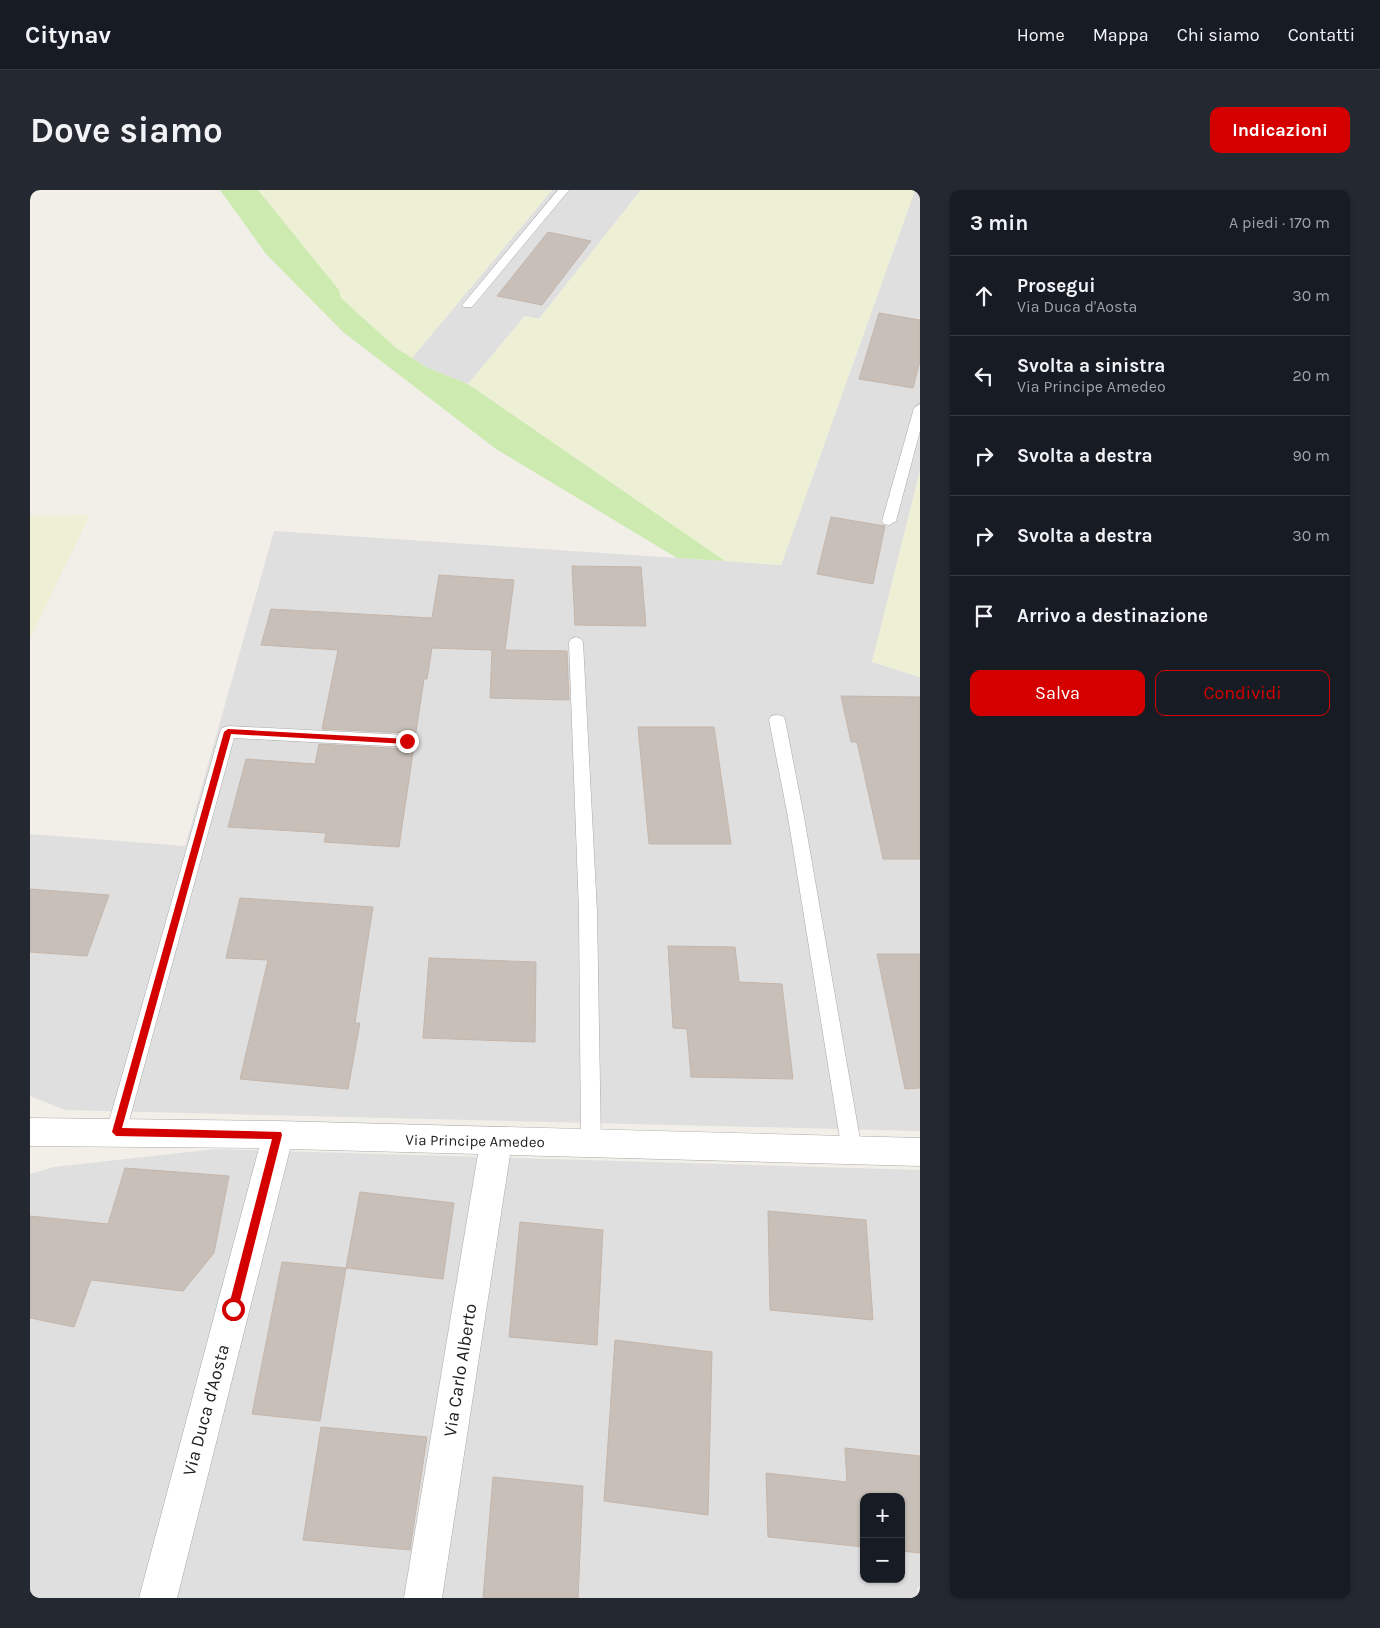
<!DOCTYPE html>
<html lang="it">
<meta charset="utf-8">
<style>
body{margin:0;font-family:Karla,sans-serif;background:#242831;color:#f1f3f6}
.controls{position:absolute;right:15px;bottom:15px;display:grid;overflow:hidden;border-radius:10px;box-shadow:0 1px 4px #0004}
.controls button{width:45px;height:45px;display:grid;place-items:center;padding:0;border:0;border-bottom:1px solid #363941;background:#171b24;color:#f1f3f6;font:25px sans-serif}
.stop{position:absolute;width:15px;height:15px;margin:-11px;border:4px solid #d40000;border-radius:50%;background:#fff}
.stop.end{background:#d40000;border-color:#fff;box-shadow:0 1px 5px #0008}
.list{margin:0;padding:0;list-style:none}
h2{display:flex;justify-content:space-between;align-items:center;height:65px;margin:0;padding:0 20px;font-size:21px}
h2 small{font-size:16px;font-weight:400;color:#9ea1a6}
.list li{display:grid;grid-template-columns:32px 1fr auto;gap:15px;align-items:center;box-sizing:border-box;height:80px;padding:0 20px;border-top:1px solid #363941}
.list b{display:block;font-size:19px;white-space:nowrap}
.list p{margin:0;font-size:16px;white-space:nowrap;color:#9ea1a6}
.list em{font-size:16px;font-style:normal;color:#9ea1a6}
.actions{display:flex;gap:10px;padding:15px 20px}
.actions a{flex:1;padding:11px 0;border:1px solid #d40000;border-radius:10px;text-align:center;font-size:18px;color:#d40000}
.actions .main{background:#d40000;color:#fff}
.icon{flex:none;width:28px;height:28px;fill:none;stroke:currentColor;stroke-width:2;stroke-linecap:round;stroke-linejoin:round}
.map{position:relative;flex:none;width:890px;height:1408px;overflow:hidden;border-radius:10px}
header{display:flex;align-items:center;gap:30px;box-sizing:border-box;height:70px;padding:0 25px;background:#171b24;border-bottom:1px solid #363941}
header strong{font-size:24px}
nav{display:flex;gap:28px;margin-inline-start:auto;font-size:18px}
.intro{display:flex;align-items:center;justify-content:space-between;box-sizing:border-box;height:120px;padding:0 30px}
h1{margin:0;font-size:35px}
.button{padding:12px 22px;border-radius:10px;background:#d40000;color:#fff;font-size:18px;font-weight:700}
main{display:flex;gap:30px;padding:0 30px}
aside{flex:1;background:#171b24;border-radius:10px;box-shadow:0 1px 4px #0004}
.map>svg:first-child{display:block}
.residential{fill:#e0dfdf;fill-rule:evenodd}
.farmland{fill:#eef0d5}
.grass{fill:#cdebb0}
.building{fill:#c7bfb8;stroke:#c4b6ab}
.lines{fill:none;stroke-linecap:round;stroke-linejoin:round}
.service-casing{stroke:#a9a9a9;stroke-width:1}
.minor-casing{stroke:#a9a9a9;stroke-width:1}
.service{fill:#fff;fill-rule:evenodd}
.minor{fill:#fff;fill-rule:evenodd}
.route{fill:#d40000}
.labels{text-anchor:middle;stroke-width:4;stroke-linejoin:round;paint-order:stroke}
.street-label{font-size:15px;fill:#222;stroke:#fff}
.near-street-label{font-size:18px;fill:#222;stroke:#fff}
</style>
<header>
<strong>Citynav</strong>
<nav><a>Home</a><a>Mappa</a><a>Chi siamo</a><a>Contatti</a></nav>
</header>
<div class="intro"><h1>Dove siamo</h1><a class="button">Indicazioni</a></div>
<main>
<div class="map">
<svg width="890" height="1408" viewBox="0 0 890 1408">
<rect width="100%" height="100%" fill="#f2efe9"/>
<g class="residential">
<path d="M522,0H611L509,129L495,126L438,194L398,178L382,168Z"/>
<path d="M885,0H890V281L842,472L890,487V941L35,920L0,906V644L155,656L244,341L751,375Z"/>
<path d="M186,959L890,980V1397H887L888,1408H0V984L24,977ZM834,1307H871V1389H834Z"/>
</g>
<g class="farmland">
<path d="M228,0H522L382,168L366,158L311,108L309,100Z"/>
<path d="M611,0H885L751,375L695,371L438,194L495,126L509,129Z"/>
<path d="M890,281V487L842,472Z"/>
<path d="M60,325L0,448V326Z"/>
</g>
<path class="grass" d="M190,0H228L309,100L311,108L366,158L398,178L438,194L695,371L647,368L466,259L313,142L236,64Z"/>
<g class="building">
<path d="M518,42L561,51L512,115L467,106Z"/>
<path d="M849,123L890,130V171L883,198L829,189Z"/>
<path d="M801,327L855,336L843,394L787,384Z"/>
<path d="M542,376L611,377L616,436L545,435Z"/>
<path d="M409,385L484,390L475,460L537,461L539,510L460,508L462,460L402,458L397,489H394L385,548L377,543L292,539L308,460L231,455L241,419L402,428Z"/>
<path d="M811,506L890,507V669H853L827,552H821Z"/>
<path d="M608,537H684L701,654H619Z"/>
<path d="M289,554L377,559L384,556L369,657L294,652L296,643L198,637L216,569L285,574Z"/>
<path d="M0,699L79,705L57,766L0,762Z"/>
<path d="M210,708L343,717L325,833H330L318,899L210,889L238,770L196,768Z"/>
<path d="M638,756L705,757L709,792L752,794L763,889L661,887L657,839L643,838Z"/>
<path d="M847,764H890V898L875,899Z"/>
<path d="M399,768L506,772L505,852L393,848Z"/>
<path d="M95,978L199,986L184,1063L153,1101L61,1090L44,1137L0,1128V1026L78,1034Z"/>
<path d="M330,1002L424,1013L413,1089L316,1078Z"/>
<path d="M738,1021L836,1030L843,1130L740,1120Z"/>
<path d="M490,1032L573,1040L567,1155L479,1147Z"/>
<path d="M252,1072L316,1078L290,1231L222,1224Z"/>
<path d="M585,1150L682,1162L678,1325L574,1311Z"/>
<path d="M291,1237L397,1247L380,1360L273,1350Z"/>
<path d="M815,1258L890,1266V1363L871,1361V1307H834V1357L738,1347L736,1283L817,1292Z"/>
<path d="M463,1287L553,1296L548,1408H453Z"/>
</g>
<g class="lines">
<defs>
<g id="service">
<path d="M528,0H539L442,117H434L432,115L434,113Z"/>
<path d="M890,214V241L866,331L859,335L854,334L852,331L884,218Z"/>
<path d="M546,447L551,449L553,452L567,722L571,954L568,960L561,963L554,960L551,954L549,722L539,452L541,449Z"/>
<path d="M747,525L753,526L755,530L774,627L832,961L829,967L822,970L815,967L812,961L758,627L739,530L741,526Z"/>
<path d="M198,536L377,545L383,547L385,551L383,555L377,557L204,548L96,942L93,948L86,951L79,948L76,942L190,542L192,538Z"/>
</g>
<path id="minor" d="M0,928L248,931L890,948V976L480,965L412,1408H374L448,964L260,959L147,1408H109L229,958L0,956Z"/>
</defs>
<use href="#service" class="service-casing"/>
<use href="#minor" class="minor-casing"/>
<use href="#service" class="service"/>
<use href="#minor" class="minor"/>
</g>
<path class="route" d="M198,539L377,549L381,551L377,554L201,544L92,938L251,942L252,945L208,1119L203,1124L198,1119L242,949L86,946L82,942L194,542Z"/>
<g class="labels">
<g class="street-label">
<text transform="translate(445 951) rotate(1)" y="5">Via Principe Amedeo</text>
</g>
<g class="near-street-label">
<text transform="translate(430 1180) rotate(-81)" y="6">Via Carlo Alberto</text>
<text transform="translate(176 1220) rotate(-75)" y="6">Via Duca d'Aosta</text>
</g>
</g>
</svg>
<div class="controls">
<button>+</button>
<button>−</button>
</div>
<div class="stop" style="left:203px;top:1119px"></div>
<div class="stop end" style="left:377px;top:551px"></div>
</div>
<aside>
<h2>3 min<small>A piedi · 170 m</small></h2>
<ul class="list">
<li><svg class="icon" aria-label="ahead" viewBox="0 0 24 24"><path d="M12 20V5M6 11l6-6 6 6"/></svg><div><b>Prosegui</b><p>Via Duca d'Aosta</p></div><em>30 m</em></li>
<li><svg class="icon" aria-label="left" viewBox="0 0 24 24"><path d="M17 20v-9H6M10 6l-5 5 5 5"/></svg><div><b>Svolta a sinistra</b><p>Via Principe Amedeo</p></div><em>20 m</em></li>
<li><svg class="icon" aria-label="right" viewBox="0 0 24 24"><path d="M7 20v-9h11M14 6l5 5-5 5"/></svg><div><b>Svolta a destra</b></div><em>90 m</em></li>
<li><svg class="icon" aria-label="right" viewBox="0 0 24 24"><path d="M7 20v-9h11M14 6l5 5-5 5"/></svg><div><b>Svolta a destra</b></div><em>30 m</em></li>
<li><svg class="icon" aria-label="arrive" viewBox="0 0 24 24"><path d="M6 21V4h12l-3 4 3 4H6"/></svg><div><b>Arrivo a destinazione</b></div></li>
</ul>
<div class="actions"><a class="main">Salva</a><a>Condividi</a></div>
</aside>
</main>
